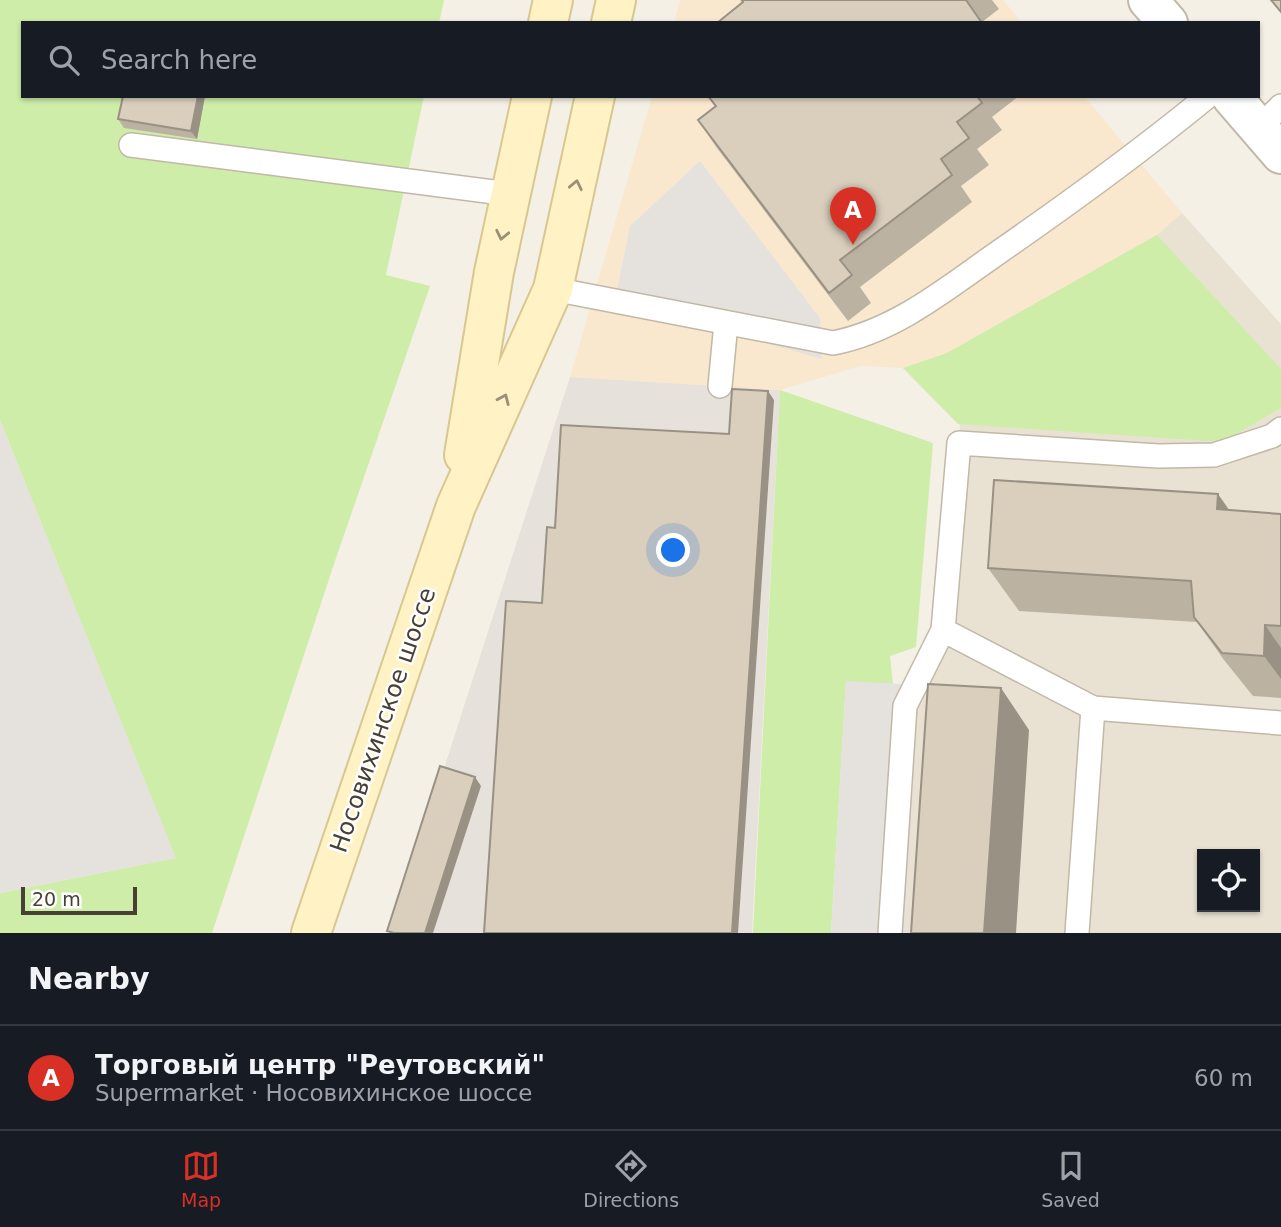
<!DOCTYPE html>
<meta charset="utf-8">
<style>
body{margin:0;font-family:"DejaVu Sans",sans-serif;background:#20242c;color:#f1f3f6}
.controls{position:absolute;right:21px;bottom:21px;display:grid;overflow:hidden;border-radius:0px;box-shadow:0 2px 5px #0004}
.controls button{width:63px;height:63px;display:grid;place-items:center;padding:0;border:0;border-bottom:2px solid #363941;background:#171b24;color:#f1f3f6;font:35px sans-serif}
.scale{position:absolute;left:21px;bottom:18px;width:116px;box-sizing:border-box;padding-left:7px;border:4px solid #484034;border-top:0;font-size:19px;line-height:24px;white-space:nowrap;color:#484034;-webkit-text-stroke:5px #fff;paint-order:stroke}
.you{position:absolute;left:674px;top:551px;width:24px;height:24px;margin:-18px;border:5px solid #fff;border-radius:50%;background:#1a73e8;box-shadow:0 0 0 10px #1a73e833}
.badge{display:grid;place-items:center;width:46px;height:46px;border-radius:50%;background:#d93025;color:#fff;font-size:23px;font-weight:700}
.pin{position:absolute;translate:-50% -58px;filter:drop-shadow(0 2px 4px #0008)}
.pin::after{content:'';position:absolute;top:37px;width:24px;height:21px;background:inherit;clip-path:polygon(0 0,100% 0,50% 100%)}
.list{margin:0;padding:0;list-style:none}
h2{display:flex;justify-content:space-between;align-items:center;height:91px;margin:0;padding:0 28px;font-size:30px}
h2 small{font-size:23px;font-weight:400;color:#9ea1a6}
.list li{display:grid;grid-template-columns:46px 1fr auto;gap:21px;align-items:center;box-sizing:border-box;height:105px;padding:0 28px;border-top:2px solid #363941}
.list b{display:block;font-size:26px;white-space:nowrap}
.list p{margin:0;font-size:23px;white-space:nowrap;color:#9ea1a6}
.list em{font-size:23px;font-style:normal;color:#9ea1a6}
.icon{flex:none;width:38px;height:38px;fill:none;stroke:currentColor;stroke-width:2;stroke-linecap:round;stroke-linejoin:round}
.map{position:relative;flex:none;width:1281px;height:933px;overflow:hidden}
.search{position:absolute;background:#171b24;box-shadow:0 2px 5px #0004;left:21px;right:21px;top:21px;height:77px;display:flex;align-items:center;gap:18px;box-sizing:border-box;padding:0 24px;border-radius:0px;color:#9ea1a6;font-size:26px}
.sheet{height:196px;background:#171b24}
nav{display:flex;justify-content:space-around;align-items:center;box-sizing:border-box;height:98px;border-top:2px solid #363941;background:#171b24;font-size:19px;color:#9ea1a6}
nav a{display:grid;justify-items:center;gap:4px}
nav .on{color:#d93025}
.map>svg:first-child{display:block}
.residential{fill:#e9e2d3;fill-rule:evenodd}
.commercial{fill:#f9e8ce}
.industrial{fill:#e6e1da}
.green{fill:#cdeda9}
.parking{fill:#e5e2de}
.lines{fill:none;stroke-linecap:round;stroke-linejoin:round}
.service-casing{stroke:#c1b8a7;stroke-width:26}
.tertiary-casing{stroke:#c1b8a7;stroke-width:42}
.secondary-casing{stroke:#d9c790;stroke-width:42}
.service{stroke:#fff;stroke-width:23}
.tertiary{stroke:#fff;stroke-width:38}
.secondary{stroke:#fff2c5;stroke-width:38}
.wall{fill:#bbb2a2}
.shaded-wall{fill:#999184}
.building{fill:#dacfbc;stroke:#999184;stroke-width:2}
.oneway{stroke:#9a9075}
.labels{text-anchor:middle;stroke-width:5;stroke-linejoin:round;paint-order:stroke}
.street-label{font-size:24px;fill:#484034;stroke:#fff}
</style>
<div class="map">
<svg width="1281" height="933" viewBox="0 0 1281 933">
<rect width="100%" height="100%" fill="#f4f0e5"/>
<path class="residential" d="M1182,213L1281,324V933H831L915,685L943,630L960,425L903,368L947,353L1156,235ZM1202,854H1255V907H1202Z"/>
<g class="commercial">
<path d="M680,0H1003L1022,23H674Z"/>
<path d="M652,96H1084L1182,213L1157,235L947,353L903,368L861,366L780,390L570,377Z"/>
</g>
<path class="industrial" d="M570,377L780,390L752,933H391Z"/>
<g class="green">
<path d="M0,0H444L439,23H23V96H424L386,275L430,286L335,561L212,933H0V893L175,858L0,420Z"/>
<path d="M1157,235L1281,369V408L1223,442L958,424L903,368L947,353Z"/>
<path d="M780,390L933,443L916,647L890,656L893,684L846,682L831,933H753Z"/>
</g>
<g class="parking">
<path d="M700,161L820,318L822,359L615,300L630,226Z"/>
<path d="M0,420L176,858L0,893Z"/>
<path d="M846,681L919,685L905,933H831Z"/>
</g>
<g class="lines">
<defs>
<g id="service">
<path d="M1259,128L1281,106"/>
<path d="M131,145L510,194"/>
<path d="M553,289L833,343C896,331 947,288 999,252C1071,202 1140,152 1208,96"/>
<path d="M720,386L726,323"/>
<path d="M943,630L1093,708"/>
<path d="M890,933L905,706L943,630L959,443L1158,456L1214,455L1272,436L1281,429"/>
<path d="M1077,933L1093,708L1281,723"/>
</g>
<g id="tertiary">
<path d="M1148,0L1168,23"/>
<path d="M1231,96L1281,154"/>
</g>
<g id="secondary">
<path d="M548,23L553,0"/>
<path d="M611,23L616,0"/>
<path d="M464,455L494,272L532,96"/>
<path d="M311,933L456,506L553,289L595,96"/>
</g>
</defs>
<use href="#service" class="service-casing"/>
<use href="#tertiary" class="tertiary-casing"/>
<use href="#secondary" class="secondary-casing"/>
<use href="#service" class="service"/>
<use href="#tertiary" class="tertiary"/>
<use href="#secondary" class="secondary"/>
</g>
<g class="wall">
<path d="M740,0H992L999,9L982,22L742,2Z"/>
<path d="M205,96L197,139L124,128L118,119Z"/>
<path d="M708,96H1019L992,117L1002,130L977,149L989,165L961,186L972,202L860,287L871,303L848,321L717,148L698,120L715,107Z"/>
<path d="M1230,510L1281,514V698L1253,696L1224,660L1197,622L1019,611L988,568Z"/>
</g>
<g class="shaded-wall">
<path d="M198,96H205L197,139L191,131Z"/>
<path d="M768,391L774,400L738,933H732Z"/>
<path d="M1218,494L1248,537L1217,509Z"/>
<path d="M1265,625L1281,648V679L1264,656Z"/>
<path d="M1001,688L1029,730L1016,933H984Z"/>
<path d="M475,777L481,786L433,933H425Z"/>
</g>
<g class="building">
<path d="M742,0H966L982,23H717L743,2Z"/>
<path d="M1271,0H1281V12Z"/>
<path d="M123,96H198L191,131L118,119Z"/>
<path d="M708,96H977L982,103L957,122L969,138L941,159L952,175L840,260L852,275L829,293L698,120L716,106Z"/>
<path d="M732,389L768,391L732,933H484L506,601L542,603L547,527L555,528L561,425L729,434Z"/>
<path d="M994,480L1218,494L1217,509L1281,514V626L1265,625L1264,656L1222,653L1194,617L1191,581L988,568Z"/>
<path d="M928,684L1001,688L984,933H911Z"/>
<path d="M440,766L475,777L425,933H394L387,931Z"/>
</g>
<defs><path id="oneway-chevron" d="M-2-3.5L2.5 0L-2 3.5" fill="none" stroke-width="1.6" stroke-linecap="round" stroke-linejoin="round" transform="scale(1.75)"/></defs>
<g class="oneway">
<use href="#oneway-chevron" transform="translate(576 185) rotate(-78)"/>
<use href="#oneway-chevron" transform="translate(502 235) rotate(102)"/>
<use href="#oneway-chevron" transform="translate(504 399) rotate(-66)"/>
</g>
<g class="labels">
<g class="street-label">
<text transform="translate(383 720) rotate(-71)" y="8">Носовихинское шоссе</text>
</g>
</g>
</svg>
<div class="controls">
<button><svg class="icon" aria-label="locate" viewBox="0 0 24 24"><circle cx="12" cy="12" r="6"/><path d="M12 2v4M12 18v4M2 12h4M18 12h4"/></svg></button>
</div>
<div class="scale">20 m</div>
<div class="you"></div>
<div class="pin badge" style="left:853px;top:245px">A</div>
<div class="search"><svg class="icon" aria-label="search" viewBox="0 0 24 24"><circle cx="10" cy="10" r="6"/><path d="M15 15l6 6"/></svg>Search here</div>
</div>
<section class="sheet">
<h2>Nearby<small></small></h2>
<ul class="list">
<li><span class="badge">A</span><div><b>Торговый центр &quot;Реутовский&quot;</b><p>Supermarket · Носовихинское шоссе</p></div><em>60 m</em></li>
</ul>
</section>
<nav>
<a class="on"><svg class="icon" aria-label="map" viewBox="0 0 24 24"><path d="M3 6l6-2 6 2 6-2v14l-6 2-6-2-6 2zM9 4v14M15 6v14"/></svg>Map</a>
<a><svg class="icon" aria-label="directions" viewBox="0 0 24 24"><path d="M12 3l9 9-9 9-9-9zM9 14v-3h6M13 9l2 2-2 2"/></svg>Directions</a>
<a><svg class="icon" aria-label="saved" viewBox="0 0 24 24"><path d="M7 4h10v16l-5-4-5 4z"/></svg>Saved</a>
</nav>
